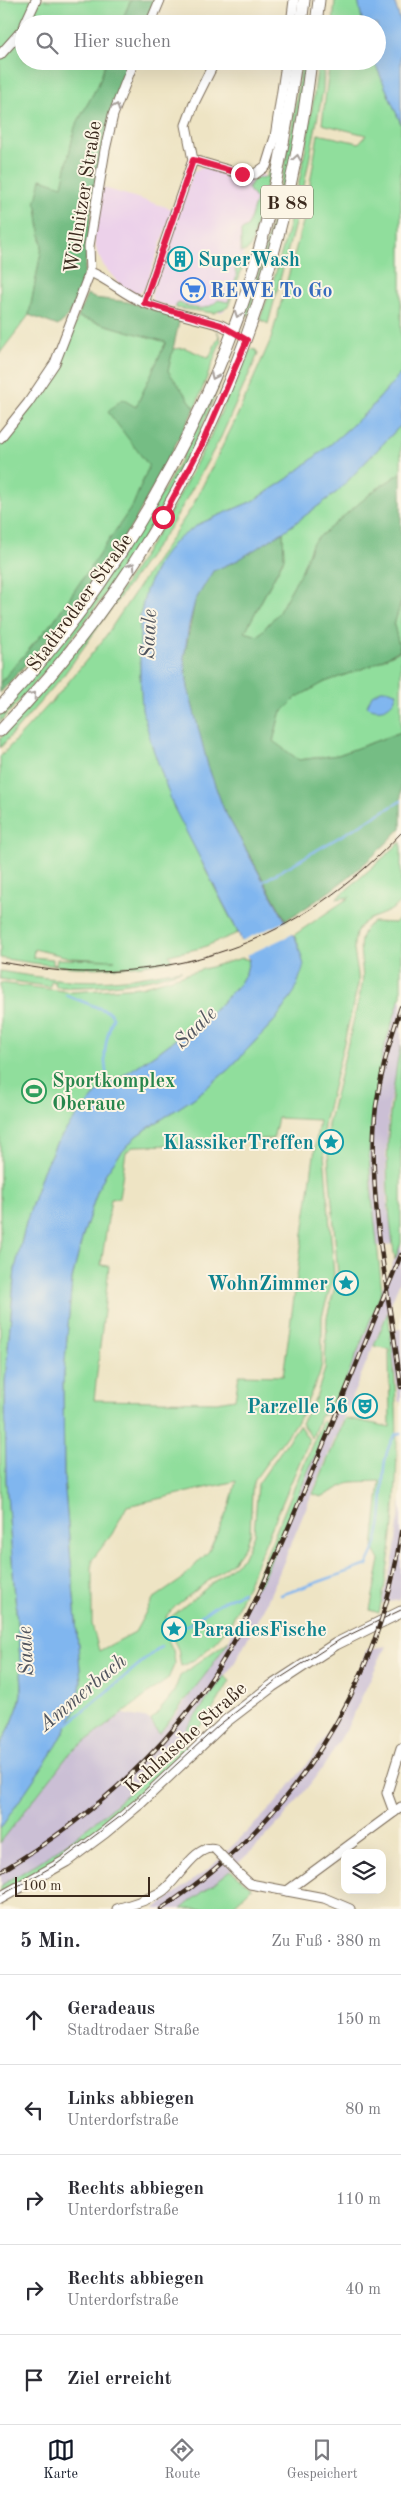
<!DOCTYPE html>
<html lang="de">
<meta charset="utf-8">
<style>
body{margin:0;font-family:"Old Standard TT",serif;background:#f7f7f7;color:#2b2b33}
.controls{position:absolute;right:15px;bottom:15px;display:grid;overflow:hidden;border-radius:10px;box-shadow:0 5px 20px #0002}
.controls button{width:45px;height:45px;display:grid;place-items:center;padding:0;border:0;border-bottom:1px solid #e1e1e2;background:#fff;color:#2b2b33;font:25px sans-serif}
.scale{position:absolute;left:15px;bottom:12px;width:135px;box-sizing:border-box;padding-left:5px;border:2px solid #3b2a1e;border-top:0;font-size:14px;line-height:18px;white-space:nowrap;color:#3b2a1e;-webkit-text-stroke:4px #fcf5e5;paint-order:stroke}
.stop{position:absolute;width:15px;height:15px;margin:-11px;border:4px solid #e11d48;border-radius:50%;background:#fff}
.stop.end{background:#e11d48;border-color:#fff;box-shadow:0 1px 5px #0008}
.list{margin:0;padding:0;list-style:none}
h2{display:flex;justify-content:space-between;align-items:center;height:65px;margin:0;padding:0 20px;font-size:21px}
h2 small{font-size:16px;font-weight:400;color:#7c7c81}
.list li{display:grid;grid-template-columns:32px 1fr auto;gap:15px;align-items:center;box-sizing:border-box;height:90px;padding:0 20px;border-top:1px solid #e1e1e2}
.list b{display:block;font-size:19px;white-space:nowrap}
.list p{margin:0;font-size:16px;white-space:nowrap;color:#7c7c81}
.list em{font-size:16px;font-style:normal;color:#7c7c81}
.icon{flex:none;width:28px;height:28px;fill:none;stroke:currentColor;stroke-width:2;stroke-linecap:round;stroke-linejoin:round}
.map{position:relative;flex:none;width:401px;height:1909px;overflow:hidden}
.search{position:absolute;background:#fff;box-shadow:0 5px 20px #0002;left:15px;right:15px;top:15px;height:55px;display:flex;align-items:center;gap:12px;box-sizing:border-box;padding:0 18px;border-radius:28px;color:#7c7c81;font-size:19px}
.sheet{height:515px;background:#fff}
nav{display:flex;justify-content:space-around;align-items:center;box-sizing:border-box;height:70px;border-top:1px solid #e1e1e2;background:#fff;font-size:14px;color:#7c7c81}
nav a{display:grid;justify-items:center;gap:2px}
nav .on{color:#111827}
.map>svg:first-child{display:block}
.built{fill:#ecd1ea}
.industrial{fill:#cbbfd5}
.green{fill:#90de9c;stroke:#66845d;fill-rule:evenodd}
.forest{fill:#74bd84;stroke:#587451}
.water{fill:#80b6ef;stroke:#5e7086}
.pier{fill:#eee4c4}
.lines{fill:none;stroke-linecap:round;stroke-linejoin:round}
.stream{stroke:#80b6ef;stroke-width:2.5}
.minor-casing{stroke:#7a6b58;stroke-width:11}
.major-casing{stroke:#7a6b58;stroke-width:13}
.minor{stroke:#fff;stroke-width:9}
.major{stroke:#fff;stroke-width:11}
.tram{stroke:#3b2a1e;stroke-width:1}
.rail-casing{stroke:#3b2a1e;stroke-width:4.5}
.rail{stroke:#fcf5e5;stroke-width:2.5;stroke-dasharray:8;stroke-linecap:butt}
.minor-bridge-casing{stroke:#7a6b58;stroke-width:11;stroke-linecap:butt}
.minor-bridge{stroke:#fff;stroke-width:9}
.oneway{stroke:#a79f9a}
.route{stroke:#e11d48;stroke-width:6}
.labels{text-anchor:middle;stroke-width:4;stroke-linejoin:round;paint-order:stroke}
.shield{fill:#fcf5e5;stroke:#75675a;stroke-width:1}
.shield-label{font-size:19px;font-weight:bold;fill:#3b2a1e}
.street-label{font-size:20px;fill:#3b2a1e;stroke:#fcf5e5}
.culture-label{font-size:20px;font-weight:bold;fill:#0d838f;stroke:#fcf5e5;text-anchor:end}
.shop-label{font-size:20px;font-weight:bold;fill:#366cbe;stroke:#fcf5e5;text-anchor:start}
.leisure-label{font-size:20px;font-weight:bold;fill:#27864d;stroke:#fcf5e5;text-anchor:start}
.water-label{font-size:21px;font-style:italic;fill:#50545d;stroke:#fcf5e5}
</style>
<div class="map">
<svg width="401" height="1909" viewBox="0 0 401 1909">
<rect width="100%" height="100%" fill="#fcf5e5"/>
<filter id="ink" filterUnits="userSpaceOnUse"><feTurbulence type="fractalNoise" baseFrequency=".02" numOctaves="2"/><feDisplacementMap in="SourceGraphic" scale="10" xChannelSelector="R" yChannelSelector="G"/><feConvolveMatrix kernelMatrix="1 2 1 2 8 2 1 2 1" color-interpolation-filters="sRGB"/></filter>
<filter id="wash" filterUnits="userSpaceOnUse"><feTurbulence type="fractalNoise" baseFrequency=".0096" numOctaves="4" result="noise"/><feDisplacementMap in="SourceGraphic" scale="20" xChannelSelector="R" yChannelSelector="G"/><feGaussianBlur stdDeviation="1.12" result="paint"/><feColorMatrix in="noise" values="0 0 0 0 0 0 0 0 0 0 0 0 0 0 0 0 0 1.4 0 .05"/><feComposite in="paint" operator="in"/></filter>
<g filter="url(#wash)">
<rect width="100%" height="100%" fill="#eee4c4"/>
<g class="built">
<path d="M204,167L262,174L268,180L252,243L243,253V266L228,307L222,312L183,310L154,302L151,296L193,172Z"/>
<path d="M101,187L173,209L145,288L140,293L134,294L121,286L104,266L97,252L93,235Z"/>
</g>
<g class="industrial">
<path d="M401,995V1046L389,1107L386,1155L387,1203L393,1244L377,1246L371,1187L369,1153L372,1117L382,1054Z"/>
<path d="M401,1243V1279L267,1602L235,1662L184,1732L144,1778L97,1821L42,1861L0,1886V1843L70,1753L122,1714L149,1719L159,1734L178,1712L229,1640L254,1589L262,1581L328,1424Z"/>
<path d="M401,1329V1402H399L390,1330Z"/>
<path d="M401,1470V1596L400,1600L382,1603L394,1555L401,1500Z"/>
<path d="M386,1646L347,1728L324,1766L286,1815L260,1843L224,1876L181,1909H154L212,1866L274,1805L311,1759L335,1720L354,1683L367,1649Z"/>
</g>
<g class="green">
<path d="M0,0H131L120,24H24V61H106L99,83L75,127L62,187L42,179L37,206L42,247L29,315L0,353Z"/>
<path d="M335,0H358L363,24H333Z"/>
<path d="M289,61H291L275,164L264,191L252,243L249,249L241,253V231L248,226L256,200L248,188L254,179L266,177L272,164Z"/>
<path d="M302,61H306L290,167L277,223L249,316L244,312C274,231 290,147 302,61Z"/>
<path d="M318,61H324L323,90L301,201L268,324L260,319C290,237 309,148 318,61Z"/>
<path d="M330,61H374L401,124V373L369,410L330,445L287,479L255,500L199,524L158,564L146,590L140,616V676L203,865L238,933L201,948L169,955L172,960C111,973 60,968 0,958V757L56,697L103,640L192,507L234,423L271,339L305,215L318,134L359,143L366,135L322,124ZM34,949L72,958L115,960L57,959L56,965L53,964V959L33,957Z"/>
<path d="M240,263L243,266L228,307L214,313L176,308V305L179,303C193,309 207,312 218,300L228,302L237,275L235,271L237,264Z"/>
<path d="M78,317L166,342L136,407L141,455L149,466L133,505L55,619L0,683V444L58,365Z"/>
<path d="M217,330L221,341L195,408L168,371L173,349L185,348L209,358L219,336Z"/>
<path d="M231,347L233,348C220,380 209,412 195,443C148,546 76,639 0,722V712L147,519L181,460Z"/>
<path d="M252,349L256,350L258,354L221,437L173,523L63,676L0,748V739L61,670L118,595L168,517L210,437L247,352Z"/>
<path d="M401,425V473L375,490L313,542L302,570L279,612L258,636L245,632L284,559L283,532L337,492Z"/>
<path d="M401,602V732L338,755L298,760L273,742L280,714L297,697L325,682L370,666L400,651L394,625Z"/>
<path d="M401,842V901C388,920 360,912 355,938C351,953 360,969 358,985L324,1124L323,1142L334,1275L322,1316V1363L319,1376L300,1417L255,1479L252,1491L250,1533L246,1544L233,1562L178,1604L167,1615L164,1632L173,1650L175,1663L168,1679L70,1753L0,1843V1829L57,1745L78,1706L81,1681L64,1478L63,1384L72,1279L82,1239L97,1192L106,1173L116,1159L136,1136L194,1098L229,1069L276,1019L298,944L294,935L350,897L336,899ZM278,1118L319,1120L283,1376L239,1375L235,1399L217,1402L94,1400L109,1266L101,1265L111,1199L119,1198L126,1152L134,1146L220,1144L221,1140L273,1139ZM236,1481L230,1505L209,1551L181,1580L153,1599L135,1632L99,1651L92,1624V1560L112,1534L127,1506Z"/>
<path d="M401,916V995L382,1054L372,1117L369,1153L371,1187L382,1291L333,1412L320,1416L312,1438L301,1423L316,1397L325,1369L327,1317L338,1275L327,1142L328,1125L362,986C366,963 350,938 373,922L395,923Z"/>
<path d="M242,958L249,960L246,973L240,983L218,1007L160,1051L98,1092L71,1123L56,1144L43,1171L26,1223L15,1269L5,1382L6,1481L22,1686C20,1708 11,1726 0,1745V983L72,992L141,987Z"/>
<path d="M182,970C142,984 98,988 56,987L55,982L51,981L50,987L0,979V971C41,978 83,984 124,979C144,977 163,972 182,970Z"/>
<path d="M401,1046V1243L395,1260C386,1198 384,1145 394,1084C396,1071 397,1058 401,1046Z"/>
<path d="M388,1312C401,1412 401,1515 379,1613L370,1610L380,1560L373,1548L380,1481L351,1482L321,1497L313,1494L345,1418L390,1427L389,1349L374,1346Z"/>
<path d="M322,1421L328,1424L262,1581L254,1589L255,1582Z"/>
<path d="M299,1425L309,1440L232,1621C222,1636 198,1662 181,1666L178,1649L169,1631L171,1617L244,1557L254,1534L258,1484Z"/>
<path d="M229,1640L208,1671L159,1734L151,1721L173,1694L180,1676Z"/>
<path d="M224,1676L230,1681L210,1714L185,1744L187,1750L101,1828L46,1867L0,1892V1886C52,1856 101,1821 144,1778C174,1748 199,1711 224,1676Z"/>
<path d="M231,1870L252,1888L230,1909H181Z"/>
</g>
<g class="forest">
<path d="M131,0H154L145,24H120Z"/>
<path d="M106,61H130C118,103 104,145 95,187C86,227 92,299 58,326L29,315L42,247L37,206L35,204L41,179L62,186L75,127L99,83Z"/>
<path d="M87,294L94,298L128,302L180,318L168,371L195,408L133,524L60,626L0,693V683L55,619L133,505L149,466L108,412L122,399L136,407L166,342L78,317Z"/>
<path d="M401,473V602L394,625L400,650L370,666L325,682L297,697L280,714L273,741L299,760L338,755L401,732V828C367,865 328,895 286,920L224,810L208,766L188,688L184,658L195,601L213,571L238,560L283,532L284,558L245,632L258,636L279,612L302,570L313,542L375,490Z"/>
</g>
<g class="water">
<path d="M358,0H394L401,23V124L374,61H377V24H363Z"/>
<path d="M401,373V425L337,492L283,532L238,560L213,571L195,601L189,625L184,658L188,688L208,766L224,810L298,944L304,965L295,991L276,1019L229,1069L194,1098L136,1136L116,1159L106,1173L97,1192L82,1239L72,1279L63,1384L64,1478L81,1681L78,1706L57,1745L0,1829V1746L12,1723L20,1701L22,1686L6,1481L5,1382L15,1269L26,1223L43,1171L56,1144L71,1123L98,1092L160,1051L218,1007L240,983L246,973L249,960L238,932L174,808L152,746L142,709L140,676V616L146,590L158,564L174,542L199,524L255,500L287,479L330,445L369,410Z"/>
<path d="M381,690H390L397,693C394,707 380,714 367,706L372,695Z"/>
</g>
<path class="pier" d="M288,920L295,933L245,956L239,942Z"/>
<g class="lines">
<g class="stream">
<path d="M262,882L401,801"/>
<path d="M66,995L109,1012L113,1017C104,1044 102,1058 109,1086"/>
<path d="M281,1595L367,1565C376,1549 381,1527 382,1509C384,1485 380,1454 396,1434L401,1433"/>
<path d="M179,1631L218,1604L243,1592"/>
<path d="M68,1724L161,1646"/>
</g>
</g>
</g>
<g filter="url(#ink)">
<g class="lines">
<defs>
<g id="minor">
<path d="M25,24L36,0"/>
<path d="M150,24L160,0"/>
<path d="M291,24L294,0"/>
<path d="M0,55L24,28"/>
<path d="M193,160L242,174H255L266,166L275,137L286,64L272,61"/>
<path d="M90,272C109,279 123,294 143,302C168,313 195,317 221,325L232,331"/>
<path d="M144,303L193,160L186,125L195,101L215,61"/>
<path d="M0,438L28,403L55,363L90,272L89,246L105,150L113,115L134,61"/>
<path d="M394,1812L387,1793L401,1748"/>
<path d="M240,1875L250,1884L324,1898L350,1909"/>
<path d="M287,1891L401,1807"/>
<path d="M117,1909C132,1904 150,1900 164,1890C177,1880 198,1842 215,1849"/>
</g>
<g id="major">
<path d="M301,24L304,0"/>
<path d="M316,24L319,0"/>
<path d="M0,707C114,588 214,413 258,254C276,191 287,126 296,61"/>
<path d="M0,731C180,544 280,318 311,61"/>
<path d="M0,1898L66,1861L105,1832L141,1802L226,1721L272,1686L336,1644L401,1612"/>
</g>
</defs>
<use href="#minor" class="minor-casing"/>
<use href="#major" class="major-casing"/>
<use href="#minor" class="minor"/>
<use href="#major" class="major"/>
<g class="tram">
<path d="M0,962C27,966 56,972 83,972C212,973 314,926 401,833"/>
<path d="M0,1896L57,1864L121,1816L219,1725L277,1680L341,1639L401,1610"/>
</g>
<defs>
<g id="rail">
<path d="M401,1007C390,1039 381,1072 376,1106C366,1195 390,1298 401,1387"/>
<path d="M0,1872C67,1832 127,1785 177,1725C231,1661 265,1584 297,1507C333,1424 366,1339 401,1255"/>
<path d="M161,1909C292,1822 379,1689 401,1532"/>
</g>
</defs>
<use href="#rail" class="rail-casing"/>
<use href="#rail" class="rail"/>
<defs>
<path id="minor-bridge" d="M215,1849L240,1875"/>
</defs>
<use href="#minor-bridge" class="minor-bridge-casing"/>
<use href="#minor-bridge" class="minor-bridge"/>
</g>
<defs><path id="oneway-chevron" d="M-2-3.5L2.5 0L-2 3.5" fill="none" stroke-width="1.6" stroke-linecap="round" stroke-linejoin="round" transform="scale(1.25)"/></defs>
<g class="oneway">
<use href="#oneway-chevron" transform="translate(116 107) rotate(-68)"/>
<use href="#oneway-chevron" transform="translate(297 158) rotate(-80)"/>
<use href="#oneway-chevron" transform="translate(238 314) rotate(110)"/>
<use href="#oneway-chevron" transform="translate(214 376) rotate(114)"/>
<use href="#oneway-chevron" transform="translate(132 566) rotate(-57)"/>
<use href="#oneway-chevron" transform="translate(33 695) rotate(-49)"/>
</g>
</g>
<g class="lines" filter="url(#ink)">
<path class="route" d="M163,517L202,444L247,340L221,325L144,303L193,160L242,174"/>
</g>
<defs>
<symbol id="building-ring" viewBox="-11 -11 22 22"><circle r="9.5" fill="#fcf5e5" stroke="#0f9aa8" stroke-width="1.5"/><path d="M-4-6H4V6H1V3H-1V6H-4ZM-2.5-4.3h1.7v1.8h-1.7ZM.8-4.3h1.7v1.8H.8ZM-2.5-1h1.7V.8h-1.7ZM.8-1h1.7V.8H.8Z" fill="#0f9aa8"/></symbol>
<symbol id="supermarket-ring" viewBox="-11 -11 22 22"><circle r="9.5" fill="#fcf5e5" stroke="#3f7fe0" stroke-width="1.5"/><path d="M-6-5.5h2.5l.6 2H6L4.5 2H-2.5L-4.4-4H-6ZM-1.5 3.2a1.3 1.3 0 1 0 .1 0ZM3 3.2a1.3 1.3 0 1 0 .1 0Z" fill="#3f7fe0"/></symbol>
<symbol id="stadium-ring" viewBox="-11 -11 22 22"><circle r="9.5" fill="#fcf5e5" stroke="#2e9e5b" stroke-width="1.5"/><path d="M0-5a6.5 5 0 1 0 0 10a6.5 5 0 1 0 0-10ZM-3.5-1.8h7v3.6h-7Z" fill="#2e9e5b"/></symbol>
<symbol id="sight-ring" viewBox="-11 -11 22 22"><circle r="9.5" fill="#fcf5e5" stroke="#0f9aa8" stroke-width="1.5"/><path d="M0-6L1.8-2.2L6-1.7L2.9 1.2L3.7 5.4L0 3.3L-3.7 5.4L-2.9 1.2L-6-1.7L-1.8-2.2Z" fill="#0f9aa8"/></symbol>
<symbol id="theatre-ring" viewBox="-11 -11 22 22"><circle r="9.5" fill="#fcf5e5" stroke="#0f9aa8" stroke-width="1.5"/><path d="M-5-5.5Q0-4 5-5.5V0Q5 5 0 6Q-5 5-5 0ZM-3.3-2.5H-1v1.5H-3.3ZM1-2.5H3.3v1.5H1ZM-2.8 1Q0 5.5 2.8 1Z" fill="#0f9aa8"/></symbol>
</defs>
<g fill-rule="evenodd">
<use href="#building-ring" x="166" y="245" width="28" height="28"/>
<use href="#supermarket-ring" x="179" y="276" width="28" height="28"/>
<use href="#stadium-ring" x="20" y="1077" width="28" height="28"/>
<use href="#sight-ring" x="317" y="1128" width="28" height="28"/>
<use href="#sight-ring" x="332" y="1269" width="28" height="28"/>
<use href="#theatre-ring" x="351" y="1392" width="28" height="28"/>
<use href="#sight-ring" x="160" y="1615" width="28" height="28"/>
</g>
<g class="labels">
<rect class="shield" x="261" y="185.5" width="52" height="33" rx="4"/>
<g class="shield-label">
<text x="287" y="209">B 88</text>
</g>
<g class="street-label">
<text transform="translate(82 197) rotate(-81)" y="7">Wöllnitzer Straße</text>
<text transform="translate(79 602) rotate(-54)" y="7">Stadtrodaer Straße</text>
<text transform="translate(185 1737) rotate(-42)" y="7">Kahlaische Straße</text>
</g>
<g class="culture-label">
<text x="198" y="266" text-anchor="start">SuperWash</text>
<text x="314" y="1149">KlassikerTreffen</text>
<text x="328" y="1290">WohnZimmer</text>
<text x="348" y="1413">Parzelle 56</text>
<text x="192" y="1636" text-anchor="start">ParadiesFische</text>
</g>
<g class="shop-label">
<text x="210" y="297">REWE To Go</text>
</g>
<g class="leisure-label">
<text x="52" y="1087">Sportkomplex<tspan x="52" dy="23">Oberaue</tspan></text>
</g>
<g class="water-label">
<text transform="translate(148 634) rotate(-87)" y="7">Saale</text>
<text transform="translate(195 1027) rotate(-44)" y="7">Saale</text>
<text transform="translate(25 1651) rotate(-93)" y="7">Saale</text>
<text transform="translate(82 1692) rotate(-40)" y="7">Ammerbach</text>
</g>
</g>
</svg>
<div class="controls">
<button><svg class="icon" aria-label="layers" viewBox="0 0 24 24"><path d="M12 4l9 5-9 5-9-5zM3 14l9 5 9-5"/></svg></button>
</div>
<div class="scale">100 m</div>
<div class="stop" style="left:163px;top:517px"></div>
<div class="stop end" style="left:242px;top:174px"></div>
<div class="search"><svg class="icon" aria-label="search" viewBox="0 0 24 24"><circle cx="10" cy="10" r="6"/><path d="M15 15l6 6"/></svg>Hier suchen</div>
</div>
<section class="sheet">
<h2>5 Min.<small>Zu Fuß · 380 m</small></h2>
<ul class="list">
<li><svg class="icon" aria-label="ahead" viewBox="0 0 24 24"><path d="M12 20V5M6 11l6-6 6 6"/></svg><div><b>Geradeaus</b><p>Stadtrodaer Straße</p></div><em>150 m</em></li>
<li><svg class="icon" aria-label="left" viewBox="0 0 24 24"><path d="M17 20v-9H6M10 6l-5 5 5 5"/></svg><div><b>Links abbiegen</b><p>Unterdorfstraße</p></div><em>80 m</em></li>
<li><svg class="icon" aria-label="right" viewBox="0 0 24 24"><path d="M7 20v-9h11M14 6l5 5-5 5"/></svg><div><b>Rechts abbiegen</b><p>Unterdorfstraße</p></div><em>110 m</em></li>
<li><svg class="icon" aria-label="right" viewBox="0 0 24 24"><path d="M7 20v-9h11M14 6l5 5-5 5"/></svg><div><b>Rechts abbiegen</b><p>Unterdorfstraße</p></div><em>40 m</em></li>
<li><svg class="icon" aria-label="arrive" viewBox="0 0 24 24"><path d="M6 21V4h12l-3 4 3 4H6"/></svg><div><b>Ziel erreicht</b></div></li>
</ul>
</section>
<nav>
<a class="on"><svg class="icon" aria-label="map" viewBox="0 0 24 24"><path d="M3 6l6-2 6 2 6-2v14l-6 2-6-2-6 2zM9 4v14M15 6v14"/></svg>Karte</a>
<a><svg class="icon" aria-label="directions" viewBox="0 0 24 24"><path d="M12 3l9 9-9 9-9-9zM9 14v-3h6M13 9l2 2-2 2"/></svg>Route</a>
<a><svg class="icon" aria-label="saved" viewBox="0 0 24 24"><path d="M7 4h10v16l-5-4-5 4z"/></svg>Gespeichert</a>
</nav>
